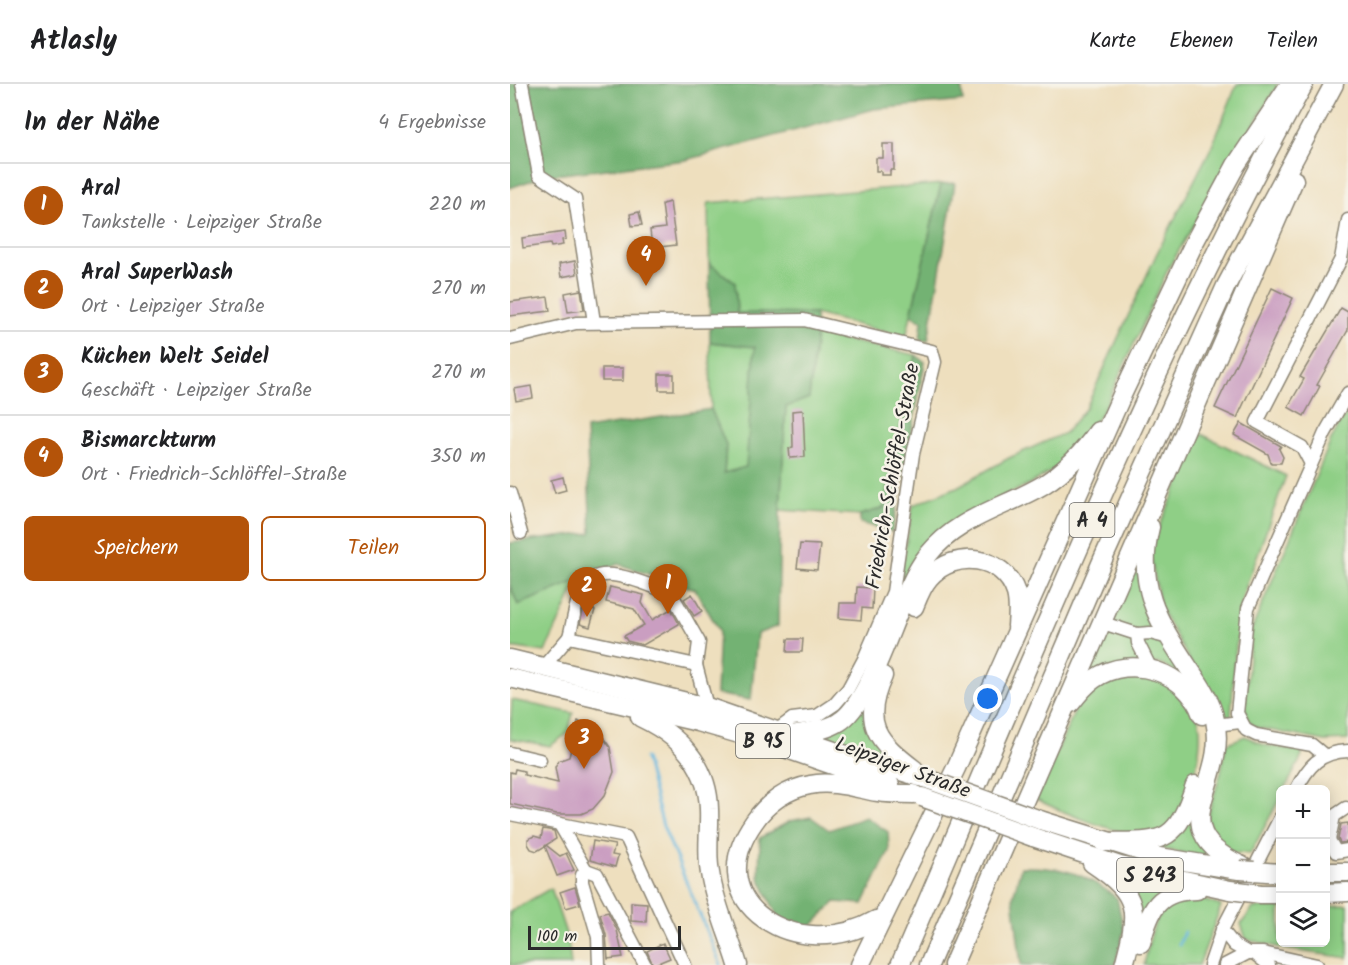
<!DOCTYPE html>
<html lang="de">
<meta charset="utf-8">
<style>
body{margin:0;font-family:Kalam,sans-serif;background:#f6f6f6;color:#202124}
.controls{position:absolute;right:18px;bottom:18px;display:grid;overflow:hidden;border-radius:9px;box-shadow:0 3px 15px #0003}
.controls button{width:54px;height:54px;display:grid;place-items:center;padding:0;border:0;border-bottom:2px solid #e0e0e0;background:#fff;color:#202124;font:30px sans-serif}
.scale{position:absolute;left:18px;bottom:15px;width:153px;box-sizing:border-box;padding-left:6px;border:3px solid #2b2b2b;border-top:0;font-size:16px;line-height:21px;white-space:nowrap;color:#2b2b2b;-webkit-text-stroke:4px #f7f3e8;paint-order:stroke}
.you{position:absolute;left:478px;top:615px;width:21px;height:21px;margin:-15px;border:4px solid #fff;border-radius:50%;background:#1a73e8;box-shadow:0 0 0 9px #1a73e833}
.badge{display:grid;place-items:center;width:39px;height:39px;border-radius:50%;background:#b45309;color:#fff;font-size:20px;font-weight:700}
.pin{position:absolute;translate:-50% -50px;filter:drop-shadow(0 2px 3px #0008)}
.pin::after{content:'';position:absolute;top:32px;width:21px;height:18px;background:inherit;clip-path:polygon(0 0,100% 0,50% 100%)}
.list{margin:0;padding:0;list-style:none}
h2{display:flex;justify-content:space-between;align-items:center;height:78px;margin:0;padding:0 24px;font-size:26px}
h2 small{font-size:20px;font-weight:400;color:#757577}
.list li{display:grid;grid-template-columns:39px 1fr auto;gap:18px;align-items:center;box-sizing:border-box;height:84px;padding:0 24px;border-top:2px solid #e0e0e0}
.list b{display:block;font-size:22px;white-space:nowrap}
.list p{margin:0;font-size:20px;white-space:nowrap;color:#757577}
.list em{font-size:20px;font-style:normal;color:#757577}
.actions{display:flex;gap:12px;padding:18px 24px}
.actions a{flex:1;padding:14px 0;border:2px solid #b45309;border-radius:9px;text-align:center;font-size:21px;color:#b45309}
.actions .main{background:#b45309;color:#fff}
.icon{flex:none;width:33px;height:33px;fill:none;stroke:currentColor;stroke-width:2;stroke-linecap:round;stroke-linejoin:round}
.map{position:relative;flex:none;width:838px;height:881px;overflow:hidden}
header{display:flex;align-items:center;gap:36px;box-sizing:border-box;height:84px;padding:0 30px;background:#fff;border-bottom:2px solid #e0e0e0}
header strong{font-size:28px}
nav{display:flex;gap:33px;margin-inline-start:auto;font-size:21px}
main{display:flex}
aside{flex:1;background:#fff}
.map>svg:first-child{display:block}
.green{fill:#8fcf86;stroke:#5d7d58;stroke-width:1.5}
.forest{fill:#73b273;stroke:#4f6e4f;stroke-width:1.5}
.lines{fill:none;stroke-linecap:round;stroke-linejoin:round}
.stream{stroke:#62b5dd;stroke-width:3}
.building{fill:#ca9ec1}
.minor-casing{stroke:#8c8574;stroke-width:15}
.highway-casing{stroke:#8c8574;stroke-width:21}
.minor{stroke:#fff;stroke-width:12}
.highway{stroke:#fff;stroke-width:18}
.highway-bridge-casing{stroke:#8c8574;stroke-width:21;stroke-linecap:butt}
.highway-bridge{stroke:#fff;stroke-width:18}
.labels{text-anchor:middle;stroke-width:5;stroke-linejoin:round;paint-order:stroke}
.shield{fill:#f7f3e8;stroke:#686764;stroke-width:1.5}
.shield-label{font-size:20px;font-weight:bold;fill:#2b2b2b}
.street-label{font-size:21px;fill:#2b2b2b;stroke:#f7f3e8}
</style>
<header>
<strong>Atlasly</strong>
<nav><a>Karte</a><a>Ebenen</a><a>Teilen</a></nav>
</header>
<main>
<aside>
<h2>In der Nähe<small>4 Ergebnisse</small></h2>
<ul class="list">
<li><span class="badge">1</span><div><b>Aral</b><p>Tankstelle · Leipziger Straße</p></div><em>220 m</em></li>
<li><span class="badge">2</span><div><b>Aral SuperWash</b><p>Ort · Leipziger Straße</p></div><em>270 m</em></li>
<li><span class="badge">3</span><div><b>Küchen Welt Seidel</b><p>Geschäft · Leipziger Straße</p></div><em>270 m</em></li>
<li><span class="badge">4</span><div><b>Bismarckturm</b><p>Ort · Friedrich-Schlöffel-Straße</p></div><em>350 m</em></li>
</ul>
<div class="actions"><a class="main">Speichern</a><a>Teilen</a></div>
</aside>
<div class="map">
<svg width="838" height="881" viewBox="0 0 838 881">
<rect width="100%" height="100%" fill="#f7f3e8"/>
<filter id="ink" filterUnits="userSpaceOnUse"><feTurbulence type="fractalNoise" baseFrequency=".0167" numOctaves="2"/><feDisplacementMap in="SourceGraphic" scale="12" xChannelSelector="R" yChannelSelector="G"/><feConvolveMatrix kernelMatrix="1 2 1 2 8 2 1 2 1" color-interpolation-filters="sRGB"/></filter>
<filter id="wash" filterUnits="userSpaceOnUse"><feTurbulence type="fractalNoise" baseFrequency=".008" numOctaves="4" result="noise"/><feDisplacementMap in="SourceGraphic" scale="24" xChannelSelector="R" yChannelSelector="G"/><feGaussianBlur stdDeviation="1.35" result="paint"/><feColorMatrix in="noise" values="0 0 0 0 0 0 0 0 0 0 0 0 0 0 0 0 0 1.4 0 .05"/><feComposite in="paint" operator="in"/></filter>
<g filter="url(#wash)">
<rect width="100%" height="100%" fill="#eedfbe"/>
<g class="green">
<path d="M727,0H768L659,183L597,319L573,358L549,383L518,401L478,419L394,497L390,495L403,421L447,403L499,374L555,349L576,324L646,171L702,62Z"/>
<path d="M431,100L396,253L305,230L227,229L225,199L199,179L198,119Z"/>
<path d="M306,250L406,271L374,424L350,431L270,426L276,322L299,314Z"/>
<path d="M200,258L245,263L237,383L214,389L216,361L201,325Z"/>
<path d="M838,326V656L815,657L745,643L737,635L735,624L741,547L822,354Z"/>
<path d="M691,350L776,392L733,511L725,571L721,632L718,636L712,635L651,525L639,465Z"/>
<path d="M625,469L679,595L648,579L576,595Z"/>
<path d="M69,495L35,568L0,563V501L8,521Z"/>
<path d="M630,587C657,598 672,602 686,629C699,655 679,727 656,745C652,748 640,751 635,751C611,752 549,727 526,715L571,613L586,598Z"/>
<path d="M2,616L63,629L58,649L40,662L0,655Z"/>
<path d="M354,619L376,674L345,664L314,651Z"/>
<path d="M735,652L754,661L791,667L792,672L775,705L770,706V714L740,770L719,768L707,759L697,734L711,688L716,660Z"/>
<path d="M684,725L702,774L646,764Z"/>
<path d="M613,795L662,803L630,845Z"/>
<path d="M41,804L58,856L61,881H0V828Z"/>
<path d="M687,814L711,822L689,881H634C643,845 643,815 687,814Z"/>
<path d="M838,821V874L775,865L736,855L731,840L743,824L770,823V858H816V822Z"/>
</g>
<g class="forest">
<path d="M0,0H451L453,17L364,25L176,76L34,92L0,104Z"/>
<path d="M445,99L418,257L410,256L412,237L401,231L431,100Z"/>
<path d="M199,179L225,199L227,229L305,230L306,250L299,314L276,323L270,426L268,542L247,550L241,616L206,610L209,546L185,505L108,480L8,521L0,501V459L81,449L76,345L201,325L216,361L214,389L236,383L245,263L200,258Z"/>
<path d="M406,271L415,278L382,448L350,439V431L374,424Z"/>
<path d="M301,733L319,746L356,733L378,748L379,767L353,820L325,818L296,848L270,838L249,793L250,754L280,737Z"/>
<path d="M511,783C554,783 573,788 607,814L614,847L605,881H511L503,813Z"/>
</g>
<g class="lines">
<g class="stream">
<path d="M135,674L153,742L211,881"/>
<path d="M669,861L674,848"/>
</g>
</g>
<g id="blocks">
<g class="building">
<path d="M373,60H384V86H380V91H371V87H366V74H373Z"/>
<path d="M160,118L166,161L142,164L140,146L155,144L152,120Z"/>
<path d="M129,128L132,141L122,142L120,130Z"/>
<path d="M55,148L56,155L52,156L53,161L41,163L40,160L13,164L12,154Z"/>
<path d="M65,177L67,190L51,193L49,180Z"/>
<path d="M762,204L783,214L727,334L705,324Z"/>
<path d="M71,206L74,226L58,228L55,209Z"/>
<path d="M38,213L40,227L0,232V218Z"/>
<path d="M831,224L838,228V246L807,301L810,302L794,332L778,323L794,295L790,293Z"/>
<rect x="92" y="284" width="21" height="13"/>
<rect x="149" y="290" width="15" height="16"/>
<path d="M21,302L23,314L6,317L4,305Z"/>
<path d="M293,326L295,373L280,374L279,364L283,363L282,327Z"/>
<path d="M731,339L771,362L769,365L773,373L771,379H761L758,370L724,351Z"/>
<path d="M53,393L56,406L45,409L41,396Z"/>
<path d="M290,460L310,461L307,486L287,484Z"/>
<path d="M100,503L134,511L132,519L142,536L161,525L169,540L133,561L117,557L114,552L134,541L124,525L96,518Z"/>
<path d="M347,503L363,504L362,525L352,524L351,536L329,534L330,519H346Z"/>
<path d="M182,510L192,527L184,532L174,515Z"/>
<path d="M74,523L85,526L80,543L70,540Z"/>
<path d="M278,555H293L292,568H277Z"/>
<path d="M68,637L90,649L100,663L104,688L95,711L83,725L71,730H47L0,720V688L4,689L5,685L14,687V691L48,699L45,683L48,677L59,673Z"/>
<path d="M838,739V758L830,759L828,755L831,740Z"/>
<path d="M33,745L44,747L46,755L36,761L50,772L56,769L64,786L47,792L35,762L27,767L21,765L18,760V755L24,752L31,754Z"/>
<path d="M83,757L105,761L102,771L108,772L105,783L80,776Z"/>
<path d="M65,803L70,820L56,824L50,808Z"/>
<path d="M121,818L137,819L136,838L121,837Z"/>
<path d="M98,828L107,846L113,873L98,875L96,851L90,830Z"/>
<path d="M153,859L160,874L143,881L137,867Z"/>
</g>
</g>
</g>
<g filter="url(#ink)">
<use href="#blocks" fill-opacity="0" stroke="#8c8574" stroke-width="1.5"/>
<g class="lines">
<defs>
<g id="minor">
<path d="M12,0L29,91L65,115L84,238"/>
<path d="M0,255L66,239L294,236L422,267L425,278L403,370L383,508L354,575L338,605L325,620L307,632L282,635L267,646"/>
<path d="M801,380L792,363L747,338L831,175L838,136"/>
<path d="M0,409L11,449"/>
<path d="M590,538L627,550L628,559L641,585"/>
<path d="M627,550L640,549L659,554"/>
<path d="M59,553C63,538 65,521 71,507C86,473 137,502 161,509L189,558L186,581"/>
<path d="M34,582L59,553L186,581L197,623"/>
<path d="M706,641L730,638"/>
<path d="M0,669L30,676"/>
<path d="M814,671L802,661L746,651L736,646L727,629L738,524L815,349L838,309"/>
<path d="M786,706C798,682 810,668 838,667"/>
<path d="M836,724L824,732L819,756L826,768L838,766"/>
<path d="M0,730L116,753L175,881"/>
<path d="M50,741L76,786"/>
<path d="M712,846L724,861L738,869H753L807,881"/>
<path d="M745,870L759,881"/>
<path d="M89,881L88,853L72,798V791L76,786L87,790L135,881"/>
<path d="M700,881L712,846L770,734"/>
<path d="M715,881L738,869"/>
</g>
<g id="highway">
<path d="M640,443C626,501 647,536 678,583C689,599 701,616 705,636C719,700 648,743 732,782"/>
<path d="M404,523C408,513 412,502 419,494C444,465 494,471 506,509C509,520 508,531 507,542"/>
<path d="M0,575L197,623L327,668L420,696"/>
<path d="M373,592C351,640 367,657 405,686"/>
<path d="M0,594L188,638L257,658L380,701"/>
<path d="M561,619C568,610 575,601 584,595C622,569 677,588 692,631"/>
<path d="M130,633C168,651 198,680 199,725C200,747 196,768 200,789C205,821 219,851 228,881"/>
<path d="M281,651C297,648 315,647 329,638C365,616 387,509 418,471C448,433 494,424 533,401C555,387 573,369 588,347"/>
<path d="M530,736L649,773L729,786"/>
<path d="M523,753L610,782L720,806"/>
<path d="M593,758C652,757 665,763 685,701"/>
<path d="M582,779C632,812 628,828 614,881"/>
<path d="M744,787L770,789"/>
<path d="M816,788H838"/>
<path d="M816,809L838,808"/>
<path d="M751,810H770"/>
<path d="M366,836C288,881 186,820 244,738C257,719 277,705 300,701C322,696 345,704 367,708C379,710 392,710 404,710"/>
<path d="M631,859C640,825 648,806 687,806"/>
<path d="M350,881L446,684L612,311L685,157L726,81L780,0"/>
<path d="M390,881C518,585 638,283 794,0"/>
<path d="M419,881L593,475L716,202L824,0"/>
<path d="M443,881L784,96"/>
</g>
</defs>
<use href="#minor" class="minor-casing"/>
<use href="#highway" class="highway-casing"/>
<use href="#minor" class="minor"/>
<use href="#highway" class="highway"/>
<defs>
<g id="highway-bridge">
<path d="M420,696L530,736"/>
<path d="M412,713L523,753"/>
<path d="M730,786L744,787"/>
<path d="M720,806L751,810"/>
</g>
</defs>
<use href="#highway-bridge" class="highway-bridge-casing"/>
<use href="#highway-bridge" class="highway-bridge"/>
</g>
</g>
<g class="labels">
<g class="shield">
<rect x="559.5" y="419" width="45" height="34" rx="4.5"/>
<rect x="226" y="640" width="54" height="34" rx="4.5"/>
<rect x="607" y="774" width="66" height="34" rx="4.5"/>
</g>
<g class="shield-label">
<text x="582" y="443">A 4</text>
<text x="253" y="664">B 95</text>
<text x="640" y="798">S 243</text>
</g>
<g class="street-label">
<text transform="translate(382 392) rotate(-80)" y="7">Friedrich-Schlöffel-Straße</text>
<text transform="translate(393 683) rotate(20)" y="7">Leipziger Straße</text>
</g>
</g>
</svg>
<div class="controls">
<button>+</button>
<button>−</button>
<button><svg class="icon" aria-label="layers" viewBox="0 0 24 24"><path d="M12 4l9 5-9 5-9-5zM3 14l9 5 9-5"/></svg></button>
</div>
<div class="scale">100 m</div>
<div class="you"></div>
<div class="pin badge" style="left:158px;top:530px">1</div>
<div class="pin badge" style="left:77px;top:533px">2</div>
<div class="pin badge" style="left:74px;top:685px">3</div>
<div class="pin badge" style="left:136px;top:202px">4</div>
</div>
</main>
